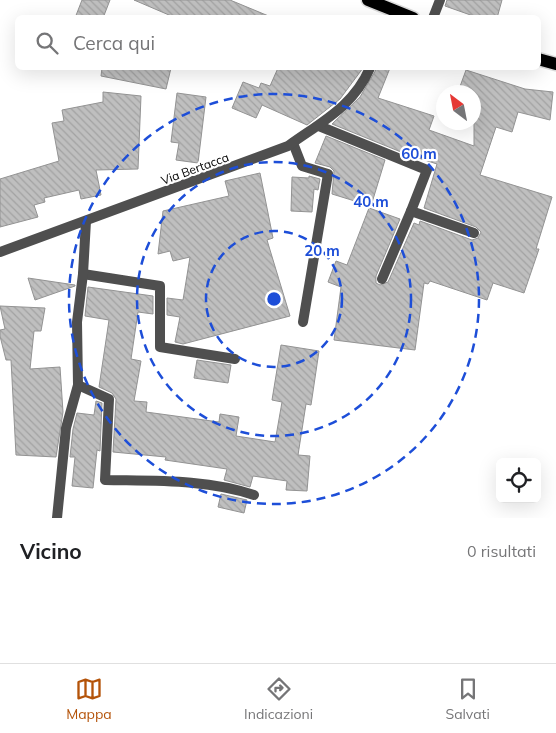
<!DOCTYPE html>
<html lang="it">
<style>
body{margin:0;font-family:Mulish,sans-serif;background:#f6f6f6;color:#202124}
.controls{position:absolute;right:15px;bottom:15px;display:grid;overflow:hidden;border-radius:8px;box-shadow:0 5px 20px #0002}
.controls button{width:45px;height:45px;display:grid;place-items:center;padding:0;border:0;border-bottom:1px solid #e0e0e0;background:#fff;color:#202124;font:25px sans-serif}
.compass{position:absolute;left:436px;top:85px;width:45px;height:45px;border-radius:50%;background:#fff;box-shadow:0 5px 20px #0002;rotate:328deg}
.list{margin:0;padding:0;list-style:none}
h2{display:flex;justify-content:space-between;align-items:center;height:65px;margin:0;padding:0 20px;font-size:21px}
h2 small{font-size:16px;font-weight:400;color:#757577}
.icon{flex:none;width:28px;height:28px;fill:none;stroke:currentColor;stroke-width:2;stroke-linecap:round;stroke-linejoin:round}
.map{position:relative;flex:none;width:556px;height:518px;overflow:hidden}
.search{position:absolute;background:#fff;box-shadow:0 5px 20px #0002;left:15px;right:15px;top:15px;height:55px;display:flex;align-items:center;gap:12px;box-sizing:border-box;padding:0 18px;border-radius:8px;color:#757577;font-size:19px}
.sheet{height:145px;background:#fff}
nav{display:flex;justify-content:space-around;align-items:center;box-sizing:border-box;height:70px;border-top:1px solid #e0e0e0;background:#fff;font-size:14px;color:#757577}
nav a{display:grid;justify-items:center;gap:2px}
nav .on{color:#b45309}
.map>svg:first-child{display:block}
.building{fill:url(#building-back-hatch);stroke:#939393}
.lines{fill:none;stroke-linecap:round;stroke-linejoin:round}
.primary-casing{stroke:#dbdbdb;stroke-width:15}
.lane{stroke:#4f4f4f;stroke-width:10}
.street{stroke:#4f4f4f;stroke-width:10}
.primary{stroke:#000;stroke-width:12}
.ring{fill:none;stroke:#1d4ed8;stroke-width:2.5;stroke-dasharray:9 6}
.labels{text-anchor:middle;stroke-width:4.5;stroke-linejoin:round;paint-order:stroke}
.street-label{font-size:12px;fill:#000;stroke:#fff}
.centre{fill:#1d4ed8;stroke:#fff;stroke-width:2.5}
.ring-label{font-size:15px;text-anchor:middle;font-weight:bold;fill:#1d4ed8;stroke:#fff;stroke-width:4.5;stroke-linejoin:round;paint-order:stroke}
</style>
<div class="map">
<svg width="556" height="518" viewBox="0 0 556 518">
<defs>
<pattern id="building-back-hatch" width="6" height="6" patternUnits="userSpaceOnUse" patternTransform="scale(1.25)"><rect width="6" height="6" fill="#bfbfbf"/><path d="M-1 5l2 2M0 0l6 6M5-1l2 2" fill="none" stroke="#a2a2a2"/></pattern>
</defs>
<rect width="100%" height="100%" fill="#fff"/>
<g class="building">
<path d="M82,0H110L103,18H75Z"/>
<path d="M134,0H230L271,17L176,18Z"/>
<path d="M447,0H502L497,18H479L445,6Z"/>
<path d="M102,68H171L166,89L101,76Z"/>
<path d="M278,68H363L340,99L307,125L262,105L256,118L232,108L243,82L259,88L261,83L270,86Z"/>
<path d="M377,68H390L378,98L434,116L429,130L474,146V92H458L466,70L525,89L553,92L550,120L518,112L512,132L496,127L480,175L552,197L536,249H539L524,293L493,283L487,300L430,281L428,284L424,283L415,350L334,340L341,287L328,282L336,261L347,265L369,208L400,219L376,276V283L380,285L388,282L414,223L419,225L420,221L472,240L478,238L481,232L476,227L424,208L437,164L406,154L332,124L360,97Z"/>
<path d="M103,92L141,96L138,169L96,170L101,195L81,199L79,190L44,198L45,202L34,205L38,217L0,227V179L59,161L52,123L64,121L62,110L103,102Z"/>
<path d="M177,93L206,97L198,163L176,160L179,143L171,142Z"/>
<path d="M326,136L385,160L371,206L332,194L334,171L330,167L315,163Z"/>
<path d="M260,173L273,238L267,240L290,316L183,344L175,342L180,317L167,315V298L183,300L190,257L173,261L170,251L158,254L163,211L229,196L225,181Z"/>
<path d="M309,176L320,179L318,190L314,189L312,212L291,211L292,177L309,178Z"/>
<path d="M28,278L75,285V286L35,300Z"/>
<path d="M88,287L153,296V314L138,312L131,359L141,361L134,401L147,402L146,412L219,422L220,414L239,417L236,436L275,442L282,402L272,400L281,345L319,351L311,405L306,404L298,455L310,456L307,491L286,490L287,481L253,476L250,487L224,480L227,469L165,460L166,457L113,452L116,399L112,393L99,387L109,320L85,316Z"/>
<path d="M0,306L45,308L41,331H34L30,369L60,367L63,412L56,457L16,455L11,360H6L0,336V330L5,329Z"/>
<path d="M197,360L231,365L228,383L194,378Z"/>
<path d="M96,401L102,403L100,451L97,450L93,488L72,486L75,457H70L73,429L77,413L94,415Z"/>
<path d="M221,494L247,500L244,513L218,507Z"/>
</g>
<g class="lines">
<defs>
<g id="primary">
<path d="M368,0L413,18"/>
<path d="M538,59L556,64"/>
</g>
</defs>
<use href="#primary" class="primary-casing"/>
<g class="lane">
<path d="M319,126L427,170L411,211L474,233"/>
<path d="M293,143L302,166L328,174L303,322"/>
<path d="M83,274L160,286V347L235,359"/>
<path d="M382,279L411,211"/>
<path d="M78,385L109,399L105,480C154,481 207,479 254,495"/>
<path d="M57,518L66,428L78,385L77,322L83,274L86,221"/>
</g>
<g class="street">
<path d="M433,18L440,0"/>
<path d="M0,252L288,146C321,122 353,107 370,68"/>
</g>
<use href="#primary" class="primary"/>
</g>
<g class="ring">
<circle cx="274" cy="299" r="68"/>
<circle cx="274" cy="299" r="137"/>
<circle cx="274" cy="299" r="205"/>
</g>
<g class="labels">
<g class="street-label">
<text transform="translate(195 169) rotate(-20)" y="4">Via Bertacca</text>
</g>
</g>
<circle cx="274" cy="299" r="8" class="centre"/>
<g class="ring-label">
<text x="419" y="159">60 m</text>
<text x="371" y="207">40 m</text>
<text x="322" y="256">20 m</text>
</g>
</svg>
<div class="controls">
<button><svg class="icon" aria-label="locate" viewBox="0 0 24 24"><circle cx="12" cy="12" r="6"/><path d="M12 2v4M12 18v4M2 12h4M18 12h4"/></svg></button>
</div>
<svg class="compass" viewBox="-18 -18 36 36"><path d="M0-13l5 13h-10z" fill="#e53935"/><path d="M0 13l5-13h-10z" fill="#757577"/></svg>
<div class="search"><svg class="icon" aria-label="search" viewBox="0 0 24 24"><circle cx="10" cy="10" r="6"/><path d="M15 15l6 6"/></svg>Cerca qui</div>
</div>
<section class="sheet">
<h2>Vicino<small>0 risultati</small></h2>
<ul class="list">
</ul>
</section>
<nav>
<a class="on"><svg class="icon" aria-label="map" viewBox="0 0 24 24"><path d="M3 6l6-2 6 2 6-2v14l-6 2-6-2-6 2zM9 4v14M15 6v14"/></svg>Mappa</a>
<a><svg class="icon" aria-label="directions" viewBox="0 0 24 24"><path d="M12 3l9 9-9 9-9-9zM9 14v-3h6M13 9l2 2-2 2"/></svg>Indicazioni</a>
<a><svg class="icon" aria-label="saved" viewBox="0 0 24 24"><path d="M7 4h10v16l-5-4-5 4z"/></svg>Salvati</a>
</nav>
